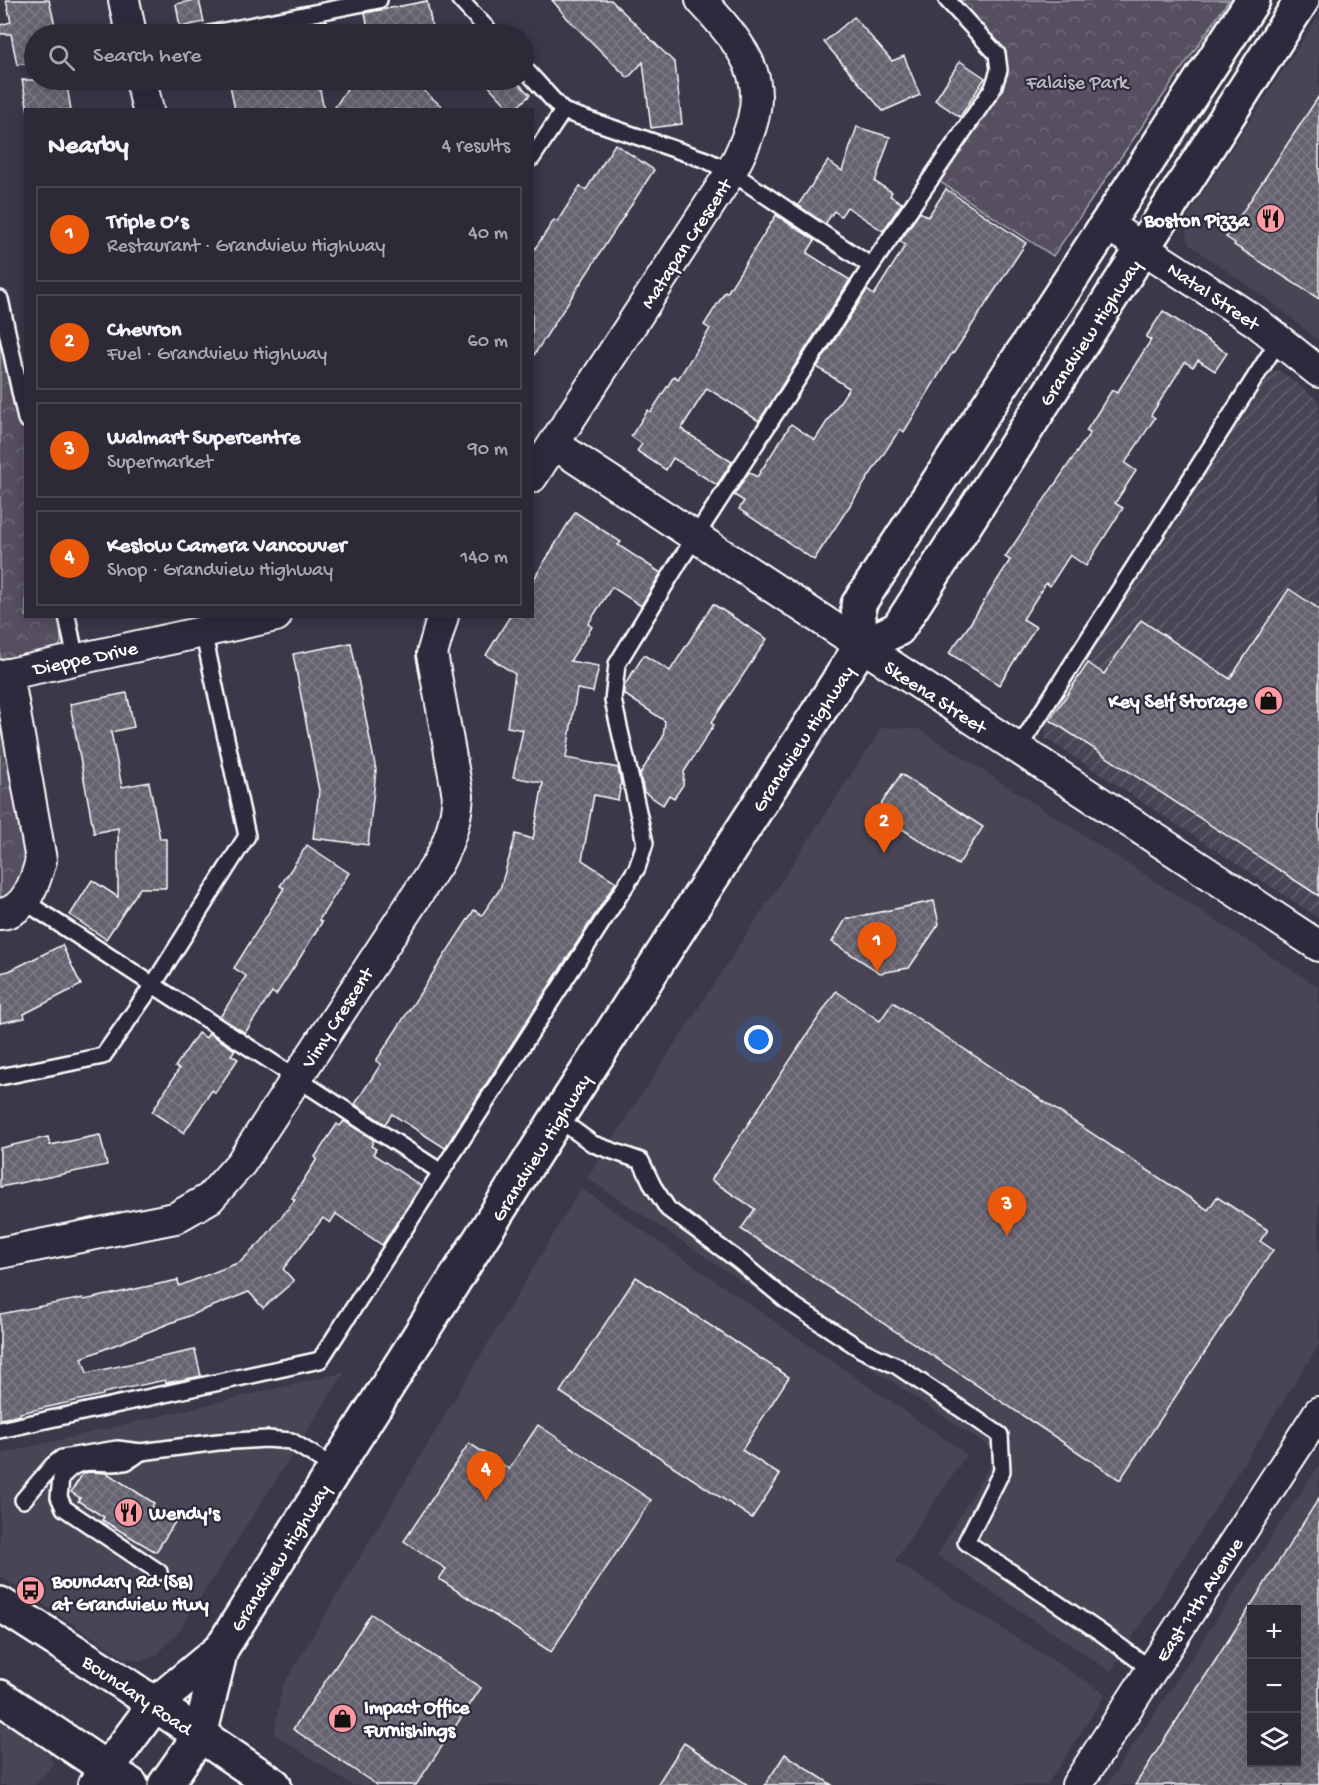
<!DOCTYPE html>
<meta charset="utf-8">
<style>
body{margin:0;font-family:"Gochi Hand",sans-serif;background:#393542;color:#f1f3f6}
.controls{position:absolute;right:18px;bottom:18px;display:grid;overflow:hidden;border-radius:0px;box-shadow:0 3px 15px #0003}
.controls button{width:54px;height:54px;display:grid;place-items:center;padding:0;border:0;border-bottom:2px solid #484552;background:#2d2937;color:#f1f3f6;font:30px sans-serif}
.you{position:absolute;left:759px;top:1040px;width:21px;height:21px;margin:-15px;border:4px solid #fff;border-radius:50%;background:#1a73e8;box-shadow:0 0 0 9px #1a73e833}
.badge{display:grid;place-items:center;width:39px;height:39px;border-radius:50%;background:#ea580c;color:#fff;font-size:20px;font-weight:700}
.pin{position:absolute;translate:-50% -50px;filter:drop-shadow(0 2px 3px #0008)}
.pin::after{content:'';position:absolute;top:32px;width:21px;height:18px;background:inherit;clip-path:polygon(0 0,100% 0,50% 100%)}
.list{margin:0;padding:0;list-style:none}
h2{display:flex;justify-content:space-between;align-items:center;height:78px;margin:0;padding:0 24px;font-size:26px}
h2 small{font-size:20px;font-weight:400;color:#a7a6ad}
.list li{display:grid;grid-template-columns:39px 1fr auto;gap:18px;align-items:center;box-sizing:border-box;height:96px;margin:0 12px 12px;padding:0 12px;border:2px solid #484552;border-radius:0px}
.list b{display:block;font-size:22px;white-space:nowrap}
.list p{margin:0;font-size:20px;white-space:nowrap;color:#a7a6ad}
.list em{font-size:20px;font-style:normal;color:#a7a6ad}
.icon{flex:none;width:33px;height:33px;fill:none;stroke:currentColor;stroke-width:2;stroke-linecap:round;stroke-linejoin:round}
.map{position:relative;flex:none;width:1319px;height:1785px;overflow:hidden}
.search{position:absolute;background:#2d2937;box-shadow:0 3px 15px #0003;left:24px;top:24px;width:510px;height:66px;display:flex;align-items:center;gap:15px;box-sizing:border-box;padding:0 21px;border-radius:33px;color:#a7a6ad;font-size:22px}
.panel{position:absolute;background:#2d2937;box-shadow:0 3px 15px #0003;left:24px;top:108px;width:510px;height:510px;border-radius:0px}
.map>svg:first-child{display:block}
.built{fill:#494455;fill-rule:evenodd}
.industrial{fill:url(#industrial-furrows)}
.park{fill:url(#park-crowns);stroke:#aaa8b0;stroke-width:1.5}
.building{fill:url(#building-cross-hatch);stroke:#fff;stroke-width:1.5;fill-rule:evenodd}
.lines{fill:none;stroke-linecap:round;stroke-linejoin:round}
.lane-casing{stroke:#fff;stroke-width:20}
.street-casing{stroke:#fff;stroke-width:34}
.secondary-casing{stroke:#fff;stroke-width:38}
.primary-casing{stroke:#fff;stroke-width:38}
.lane{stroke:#2f2a3d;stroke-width:15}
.street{stroke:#2f2a3d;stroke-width:30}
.secondary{stroke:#2f2a3d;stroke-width:33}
.primary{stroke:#2f2a3d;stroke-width:33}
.labels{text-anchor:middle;stroke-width:4.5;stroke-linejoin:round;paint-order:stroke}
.park-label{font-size:20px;fill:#bbb9bf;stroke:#2f2a3d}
.poi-label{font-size:20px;font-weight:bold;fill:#fff;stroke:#2f2a3d;text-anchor:start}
.street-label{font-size:20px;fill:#fff;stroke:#2f2a3d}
</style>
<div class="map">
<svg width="1319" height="1785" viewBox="0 0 1319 1785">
<defs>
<pattern id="industrial-furrows" width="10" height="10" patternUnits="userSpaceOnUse" patternTransform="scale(1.5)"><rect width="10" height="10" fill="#494455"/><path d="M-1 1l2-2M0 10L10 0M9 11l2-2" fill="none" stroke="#64606e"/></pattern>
<pattern id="park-crowns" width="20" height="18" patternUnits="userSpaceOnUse" patternTransform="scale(1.5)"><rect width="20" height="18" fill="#555060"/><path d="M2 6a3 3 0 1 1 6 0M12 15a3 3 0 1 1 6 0" fill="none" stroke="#6e6a78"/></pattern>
<pattern id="building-cross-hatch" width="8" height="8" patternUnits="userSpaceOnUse" patternTransform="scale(1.5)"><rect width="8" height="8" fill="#666270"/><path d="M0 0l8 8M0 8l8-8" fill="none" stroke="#7d7a85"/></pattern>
</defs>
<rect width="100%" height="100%" fill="#3c3749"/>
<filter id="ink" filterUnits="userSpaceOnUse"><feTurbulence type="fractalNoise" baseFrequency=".0167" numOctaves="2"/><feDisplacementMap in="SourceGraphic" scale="12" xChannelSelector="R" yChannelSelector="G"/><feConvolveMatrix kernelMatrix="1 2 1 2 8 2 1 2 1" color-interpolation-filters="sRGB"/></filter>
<g filter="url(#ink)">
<g class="built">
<path d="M1319,15V341L1270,301L1190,245L1187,240L1185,224L1188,216Z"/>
<path d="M882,727L919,729L1319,987V1345L1111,1672L937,1555L997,1452L587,1178Z"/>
<path d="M581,1188L967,1454L895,1561L1106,1694L1047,1785H351L274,1734L282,1687Z"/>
<path d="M345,1372L179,1631L158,1654L142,1661L124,1658L0,1576V1454Z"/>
<path d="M1319,1465V1785H1107ZM1252,1610H1296V1762H1252Z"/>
<path d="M0,1721L40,1747L50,1755L54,1764L35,1785H0Z"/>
</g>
<path class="industrial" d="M1260,369L1268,374L1277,370L1282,372L1319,401V918L1045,738L1046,724L1038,719Z"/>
<g class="park">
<path d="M947,0H1229L1053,256L931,176L993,88L996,54Z"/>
<path d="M0,299L25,419L26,616L67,617L69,623L60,626L61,643L56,650L0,663Z"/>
<path d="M0,674L36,858L23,888L0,903Z"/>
</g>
<g class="building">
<path d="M6,0H49L57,34H34V62L17,65L11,34H0V25L11,22Z"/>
<path d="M195,0H199L204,22L180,27L176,4Z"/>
<path d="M552,0H611L675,63L682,124L651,128L643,62L628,78L567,18Z"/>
<path d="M427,1L432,26L387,34H369L365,13Z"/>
<path d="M854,17L892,61L904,56L920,95L883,111L824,42Z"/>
<path d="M326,20L329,34H301L299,26Z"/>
<path d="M960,61L985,78L960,117L935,100Z"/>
<path d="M22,80H66L71,110H28Z"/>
<path d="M261,80H266L267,85L297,80H318L324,110H235L230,85Z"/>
<path d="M353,80H411L446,110H333Z"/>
<path d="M483,80H515L530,95L514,110H511Z"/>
<path d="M1319,96V299L1234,245L1235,243L1226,237Z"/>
<path d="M857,127L890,137L875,182L892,192L890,196L902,203L883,231L847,207L841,216L834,211L825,224L798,205L828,161L842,171Z"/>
<path d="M615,144L654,170L532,358V253L554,220L557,222L580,186L586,190Z"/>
<path d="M946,189L1026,243L953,354L952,353L904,432L900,429L814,560L739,509L744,501L734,495L749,472L757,477L791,424L815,440L849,388L817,367L867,290L874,295L902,251L905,245L900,241L920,212L928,217Z"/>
<path d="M776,215L815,240L807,253L850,280L759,421L707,388L681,429L732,462L717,485L673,458L666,470L637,451L642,444L631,436L648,410L651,412L674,376L678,379L710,329L704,325L725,292L727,293Z"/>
<path d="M1163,311L1227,353L1215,371L1198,360L1193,367L1185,362L1151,415L1155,418L1125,463L1136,471L1115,503L1123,508L1086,566L1070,555L1050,586L1046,583L1023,619L1036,627L999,685L949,653L968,627L1010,560L1005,557L1090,433L1086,431L1112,390L1117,393L1151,340L1146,337Z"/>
<path d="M575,512L621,542L618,545L661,573L641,606L612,587L588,624L592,627L570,661L599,666L593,692L577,689L566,758L618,768L621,783L618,800L594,795L582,860L616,882L445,1148L392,1114L385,1124L355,1104L381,1064L376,1061L474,910L482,915L500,889L516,834L533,839L543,783L513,777L523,730L507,727L515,674L486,655L510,616H532V582Z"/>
<path d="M1289,589L1319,609V896L1050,720L1088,663L1104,674L1141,620L1230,679Z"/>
<path d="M713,604L767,639L711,723L714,725L684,772L683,785L674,798L669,795L663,805L644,792L640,774L663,737L665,721L624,694V686L644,655L670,671Z"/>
<path d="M351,643L376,770L368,845L313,838L319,791L293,654Z"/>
<path d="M127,693L134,727L111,732L122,787L149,782L160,839H166V888H140L106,939L70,915L92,880L118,897V828L94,833L70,704Z"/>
<path d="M901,774L983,827L958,865L876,812Z"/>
<path d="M307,845L349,873L319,920L322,922L296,964L276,995L272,992L245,1033L220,1017L246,976L234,968L284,888L280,886Z"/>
<path d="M934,901L939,924L909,968L880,973L832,942L846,919Z"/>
<path d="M62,945L81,985L24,1014L25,1018L0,1023V973L9,971Z"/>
<path d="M836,991L880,1021L893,1002L1208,1210L1217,1197L1268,1230L1260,1241L1273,1250L1120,1480L741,1229L755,1209L711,1180Z"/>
<path d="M198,1033L206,1038L209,1033L235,1050L231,1055L238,1059L215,1093L212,1090L184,1133L152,1112L179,1069L175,1067Z"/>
<path d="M344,1121L374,1140L371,1146L376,1149L373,1154L421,1186L382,1245L336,1214L330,1223L323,1218L283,1269L294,1281L263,1308L249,1292L82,1358L87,1373L195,1350L201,1376L166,1383L165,1380L103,1393V1395L20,1413V1415L0,1419V1314L83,1298L84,1300L178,1280L179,1286L240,1262L262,1241L295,1200L292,1198L317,1159L315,1157L337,1124L340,1126Z"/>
<path d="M100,1135L107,1165L0,1187V1148L48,1137L50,1145Z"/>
<path d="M636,1277L789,1377L742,1450L780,1475L752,1518L560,1392Z"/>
<path d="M538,1425L651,1500L551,1652L439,1579L446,1569L404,1541L469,1443L509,1469Z"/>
<path d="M91,1472L107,1473L154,1503L152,1507L175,1522L156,1552L102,1520L104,1517L78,1501L80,1498L71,1492L83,1473Z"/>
<path d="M1319,1498V1785H1135L1248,1610ZM1251,1610H1296V1762H1251Z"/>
<path d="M371,1614L481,1688L416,1785H377L293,1729Z"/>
<path d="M684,1743L748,1785H657Z"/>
<path d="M785,1754L832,1785H765Z"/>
</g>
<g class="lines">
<defs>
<g id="lane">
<path d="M460,0L492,34"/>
<path d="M209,34L379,0"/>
<path d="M524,68L563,111L706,160L731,172L871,266"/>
<path d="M532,158L563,111"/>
<path d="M0,299L26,419"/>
<path d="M67,616L76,660"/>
<path d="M1018,749L1279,340"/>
<path d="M24,901L441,1172"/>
<path d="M0,1077L103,1056L153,985L247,836L203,631"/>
<path d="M557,1118L593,1144L641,1161L653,1186L668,1209L739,1261L787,1301L862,1350L897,1366L1000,1435L1002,1471L966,1542L1100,1632L1152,1670"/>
<path d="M0,1430L320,1360L637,868L645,843L613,700L617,664L679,562L871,266L993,88L999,70L997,54L947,0"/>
<path d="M141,1452C137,1455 130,1461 125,1462C99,1467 81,1452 61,1478L59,1497L64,1508L159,1572"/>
<path d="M23,1500L53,1465L62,1458L117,1449L141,1452L218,1442L267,1439L291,1441L335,1468"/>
</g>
<g id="street">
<path d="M124,0L131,34"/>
<path d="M141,80L148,110"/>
<path d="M1106,224L1255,321L1319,372"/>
<path d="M554,444L1319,946"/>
<path d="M532,477L731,172C774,91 760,64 701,0"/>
<path d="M0,676L276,616"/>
<path d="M0,914C26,912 36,880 41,860L8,674"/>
<path d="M0,1253L175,1218L210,1198L241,1163L438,863C450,841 456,821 458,796L432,654L443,616"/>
<path d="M1077,1785L1319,1412"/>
</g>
<g id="secondary">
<path d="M861,646L858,605L1253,0"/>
<path d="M155,1704L221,1649L557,1118L861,646L898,629L1302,0"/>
<path d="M200,1735L221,1649"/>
</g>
<g id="primary">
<path d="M0,1604L122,1682L274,1785"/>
<path d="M0,1697L131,1785"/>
<path d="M95,1785L155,1704"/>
<path d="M165,1785L200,1735"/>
</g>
</defs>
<use href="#lane" class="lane-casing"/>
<use href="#street" class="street-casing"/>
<use href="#secondary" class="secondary-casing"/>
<use href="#primary" class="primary-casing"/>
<use href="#lane" class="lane"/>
<use href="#street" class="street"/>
<use href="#secondary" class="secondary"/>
<use href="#primary" class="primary"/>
</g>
</g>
<defs>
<symbol id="restaurant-disc" viewBox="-11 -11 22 22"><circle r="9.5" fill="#ff9aa2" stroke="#2f2a3d"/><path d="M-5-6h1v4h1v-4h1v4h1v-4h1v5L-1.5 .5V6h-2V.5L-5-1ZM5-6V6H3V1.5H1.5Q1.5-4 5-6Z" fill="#111"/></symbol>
<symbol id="shop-disc" viewBox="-11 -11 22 22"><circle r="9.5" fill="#ff9aa2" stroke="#2f2a3d"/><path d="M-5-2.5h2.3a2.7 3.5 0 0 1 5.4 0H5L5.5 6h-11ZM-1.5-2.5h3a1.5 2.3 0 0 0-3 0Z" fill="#111"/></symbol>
<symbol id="bus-disc" viewBox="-11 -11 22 22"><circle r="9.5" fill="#ff9aa2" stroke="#2f2a3d"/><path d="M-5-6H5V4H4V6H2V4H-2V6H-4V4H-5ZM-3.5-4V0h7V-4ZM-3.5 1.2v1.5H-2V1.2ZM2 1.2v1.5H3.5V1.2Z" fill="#111"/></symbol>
</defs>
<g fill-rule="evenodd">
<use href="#restaurant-disc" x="1254" y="202" width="33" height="33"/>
<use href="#shop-disc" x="1252" y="684" width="33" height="33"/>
<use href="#restaurant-disc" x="112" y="1496" width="33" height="33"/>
<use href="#bus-disc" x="14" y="1574" width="33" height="33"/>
<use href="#shop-disc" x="326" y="1702" width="33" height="33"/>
</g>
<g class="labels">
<g class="park-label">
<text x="1077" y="88">Falaise Park</text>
</g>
<g class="poi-label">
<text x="1249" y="226" text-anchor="end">Boston Pizza</text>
<text x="1247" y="707" text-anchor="end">Key Self Storage</text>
<text x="149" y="1519">Wendy's</text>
<text x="52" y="1587">Boundary Rd (SB)<tspan x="52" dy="23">at Grandview Hwy</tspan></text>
<text x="364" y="1713">Impact Office<tspan x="364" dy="23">Furnishings</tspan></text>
</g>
<g class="street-label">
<text transform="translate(685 243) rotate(-57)" y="7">Matapan Crescent</text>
<text transform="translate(1214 295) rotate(34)" y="7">Natal Street</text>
<text transform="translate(1089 332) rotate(-57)" y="7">Grandview Highway</text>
<text transform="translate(85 657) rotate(-12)" y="7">Dieppe Drive</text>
<text transform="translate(936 696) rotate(33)" y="7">Skeena Street</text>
<text transform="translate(802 738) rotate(-57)" y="7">Grandview Highway</text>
<text transform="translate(336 1017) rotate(-57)" y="7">Vimy Crescent</text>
<text transform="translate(540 1147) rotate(-58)" y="7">Grandview Highway</text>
<text transform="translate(279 1557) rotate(-58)" y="7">Grandview Highway</text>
<text transform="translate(1198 1599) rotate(-57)" y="7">East 11th Avenue</text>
<text transform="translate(138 1694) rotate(34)" y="7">Boundary Road</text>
</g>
</g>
</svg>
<div class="controls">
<button>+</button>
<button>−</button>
<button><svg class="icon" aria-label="layers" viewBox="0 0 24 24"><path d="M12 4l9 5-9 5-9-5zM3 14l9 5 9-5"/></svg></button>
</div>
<div class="you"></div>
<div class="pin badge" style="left:877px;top:972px">1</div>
<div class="pin badge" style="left:884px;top:853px">2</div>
<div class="pin badge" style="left:1007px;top:1236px">3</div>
<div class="pin badge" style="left:486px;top:1501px">4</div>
<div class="search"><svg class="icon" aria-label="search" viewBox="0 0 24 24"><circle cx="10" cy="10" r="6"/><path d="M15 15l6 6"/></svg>Search here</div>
<section class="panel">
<h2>Nearby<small>4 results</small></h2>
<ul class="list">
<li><span class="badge">1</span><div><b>Triple O’s</b><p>Restaurant · Grandview Highway</p></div><em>40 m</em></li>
<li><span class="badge">2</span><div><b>Chevron</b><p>Fuel · Grandview Highway</p></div><em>60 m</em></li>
<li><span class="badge">3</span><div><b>Walmart Supercentre</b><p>Supermarket</p></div><em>90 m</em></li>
<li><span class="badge">4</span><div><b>Keslow Camera Vancouver</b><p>Shop · Grandview Highway</p></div><em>140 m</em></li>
</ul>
</section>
</div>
